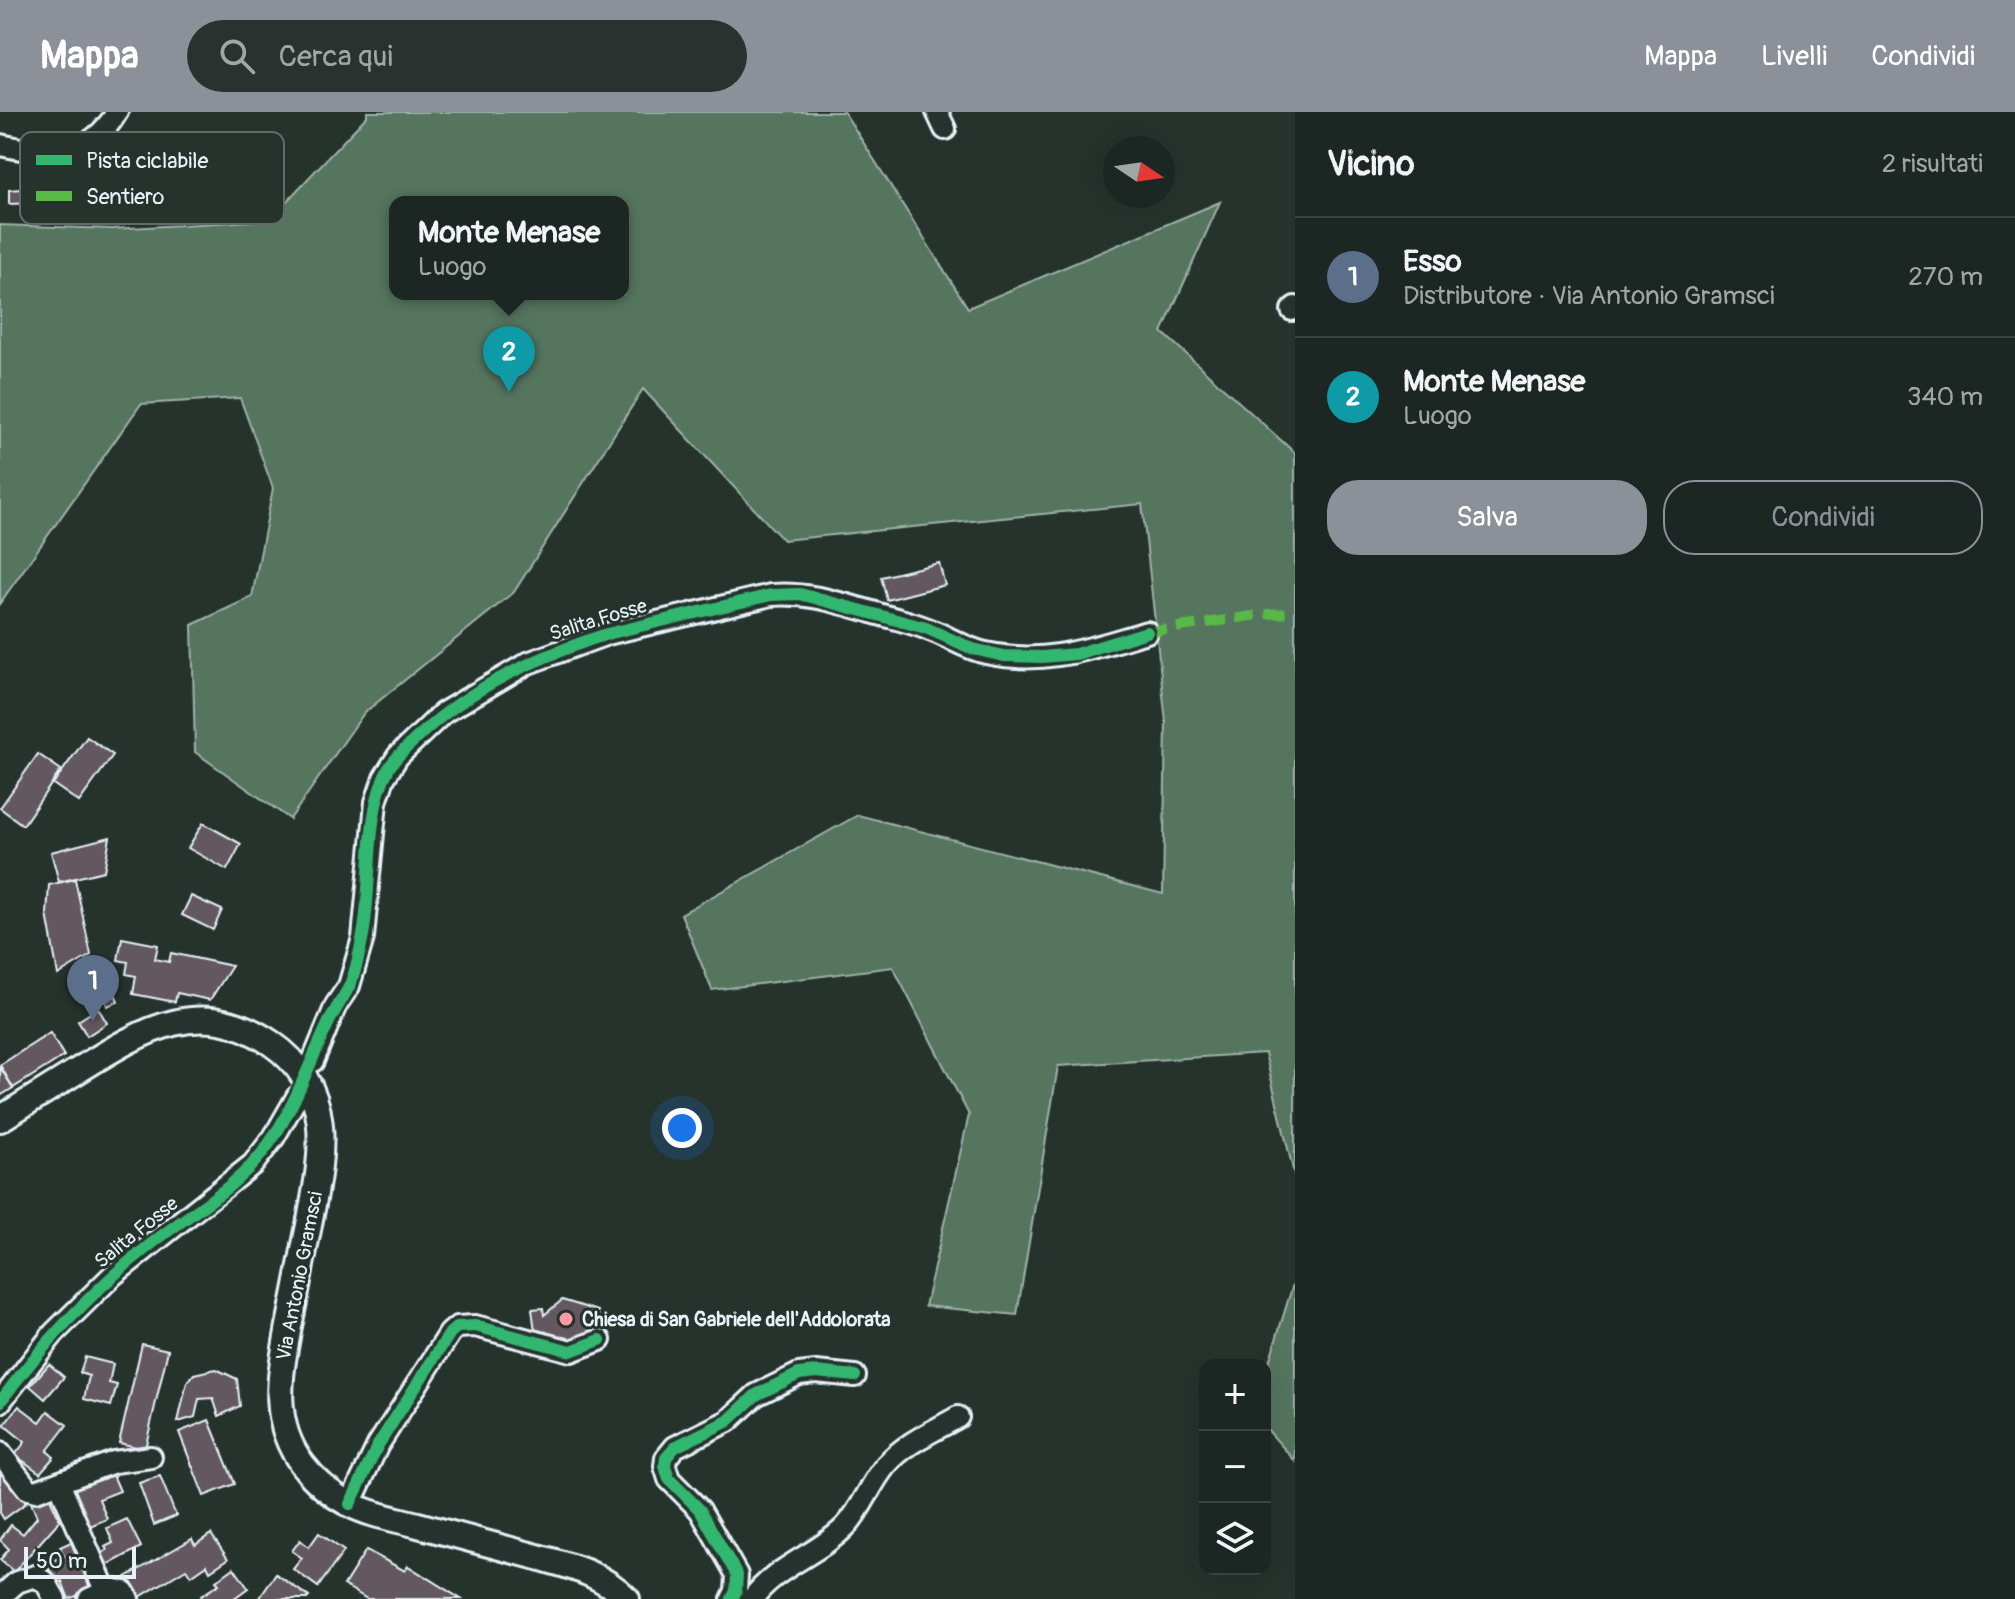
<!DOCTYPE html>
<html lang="it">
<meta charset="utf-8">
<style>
body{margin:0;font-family:Pangolin,sans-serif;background:#29322f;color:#f1f3f6}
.controls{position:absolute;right:24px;bottom:24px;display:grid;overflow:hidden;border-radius:16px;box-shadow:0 8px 32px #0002}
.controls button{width:72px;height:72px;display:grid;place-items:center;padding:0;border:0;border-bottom:2px solid #3a4340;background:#1c2622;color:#f1f3f6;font:40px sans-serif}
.compass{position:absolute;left:1103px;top:24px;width:72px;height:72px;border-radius:50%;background:#1c2622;box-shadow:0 8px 32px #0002;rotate:103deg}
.scale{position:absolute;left:24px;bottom:20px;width:112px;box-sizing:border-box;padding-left:8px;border:4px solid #e8f1f8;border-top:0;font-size:22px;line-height:28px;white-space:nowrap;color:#e8f1f8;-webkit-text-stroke:6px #26332d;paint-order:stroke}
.you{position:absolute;left:682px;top:1016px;width:28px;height:28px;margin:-20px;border:6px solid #fff;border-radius:50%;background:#1a73e8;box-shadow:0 0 0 12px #1a73e833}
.badge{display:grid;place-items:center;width:52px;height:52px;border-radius:50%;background:#8c9099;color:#fff;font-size:26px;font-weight:700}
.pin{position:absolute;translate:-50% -66px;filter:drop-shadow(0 2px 4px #0008)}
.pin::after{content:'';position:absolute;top:42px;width:28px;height:24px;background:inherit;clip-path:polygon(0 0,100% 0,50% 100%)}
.popup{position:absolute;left:389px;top:84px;width:240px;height:104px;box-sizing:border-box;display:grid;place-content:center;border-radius:16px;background:#1c2622;filter:drop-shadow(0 2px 6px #0005);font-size:26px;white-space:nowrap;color:#a0a5a5}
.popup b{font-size:30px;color:#f1f3f6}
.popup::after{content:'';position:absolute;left:50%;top:100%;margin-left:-16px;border:16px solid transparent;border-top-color:#1c2622}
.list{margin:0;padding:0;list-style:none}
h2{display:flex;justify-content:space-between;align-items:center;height:104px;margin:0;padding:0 32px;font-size:34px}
h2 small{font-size:26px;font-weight:400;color:#a0a5a5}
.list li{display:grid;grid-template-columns:52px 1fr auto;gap:24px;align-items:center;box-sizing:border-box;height:120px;padding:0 32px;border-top:2px solid #3a4340}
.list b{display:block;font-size:30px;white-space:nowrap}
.list p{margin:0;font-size:26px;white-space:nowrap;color:#a0a5a5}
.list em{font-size:26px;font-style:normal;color:#a0a5a5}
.actions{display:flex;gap:16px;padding:24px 32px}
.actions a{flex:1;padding:18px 0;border:2px solid #8c9099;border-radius:32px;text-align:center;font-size:28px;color:#8c9099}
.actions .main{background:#8c9099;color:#fff}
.icon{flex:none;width:44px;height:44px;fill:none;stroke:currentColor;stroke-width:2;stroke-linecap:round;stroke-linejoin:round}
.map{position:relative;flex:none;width:1295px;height:1487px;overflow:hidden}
header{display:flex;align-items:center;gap:48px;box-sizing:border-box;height:112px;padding:0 40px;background:#8c9099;color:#fff}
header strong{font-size:38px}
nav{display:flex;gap:44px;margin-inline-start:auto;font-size:28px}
.search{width:560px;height:72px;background:#29322f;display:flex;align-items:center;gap:20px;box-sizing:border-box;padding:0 28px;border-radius:44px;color:#a0a5a5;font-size:30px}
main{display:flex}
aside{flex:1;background:#1c2622}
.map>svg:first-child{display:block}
.green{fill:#55755e;stroke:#9eb3ab;stroke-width:2;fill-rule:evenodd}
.building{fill:#63595f;stroke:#e8f1f8;stroke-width:2}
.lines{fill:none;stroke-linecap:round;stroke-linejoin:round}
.minor-casing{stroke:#e8f1f8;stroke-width:26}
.major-casing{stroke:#e8f1f8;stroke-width:30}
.minor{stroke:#26332d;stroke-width:20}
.major{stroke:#26332d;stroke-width:24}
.quiet{stroke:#58b947;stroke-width:10;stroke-dasharray:20 10;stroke-linecap:butt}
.cycleway-casing{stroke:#26332d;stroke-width:17}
.cycleway{stroke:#33b770;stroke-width:12}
.poi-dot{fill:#ff9aa2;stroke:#26332d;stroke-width:3}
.labels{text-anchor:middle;stroke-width:6;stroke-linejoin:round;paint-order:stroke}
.street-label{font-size:20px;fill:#e8f1f8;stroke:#26332d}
.poi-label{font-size:20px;font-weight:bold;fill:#e8f1f8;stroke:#26332d;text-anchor:start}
.key{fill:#26332d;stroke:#606c6a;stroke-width:2}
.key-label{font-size:22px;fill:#e8f1f8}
</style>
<header>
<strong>Mappa</strong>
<div class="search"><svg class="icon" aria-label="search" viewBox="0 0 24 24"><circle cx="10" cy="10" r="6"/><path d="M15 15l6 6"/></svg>Cerca qui</div>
<nav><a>Mappa</a><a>Livelli</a><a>Condividi</a></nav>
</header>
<main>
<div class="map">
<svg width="1295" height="1487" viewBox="0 0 1295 1487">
<rect width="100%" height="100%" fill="#26332d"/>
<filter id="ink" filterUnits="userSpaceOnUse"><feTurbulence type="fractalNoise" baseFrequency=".0125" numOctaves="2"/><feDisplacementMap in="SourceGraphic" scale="16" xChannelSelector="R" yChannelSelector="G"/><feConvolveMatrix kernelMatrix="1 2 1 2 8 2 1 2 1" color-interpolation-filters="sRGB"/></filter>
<g filter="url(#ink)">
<g class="green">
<path d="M367,0H844L968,196L1220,90L1162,220L1295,341V1066L1265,941L1058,954L1017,1203L925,1194L969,1003L893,855L712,878L681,802L858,703L1163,782L1166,610L1142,392L783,428L643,277L514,480L364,601L290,707L195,640L192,513L252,485L273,376L240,286L141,292L0,491V113L112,117L269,108L367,4ZM395,90H623V182H395Z"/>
<path d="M1295,1166V1349L1265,1315V1263Z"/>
</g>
<g class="building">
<path d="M53,75L54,90L35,91V76Z"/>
<path d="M35,76V91L9,92V78Z"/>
<path d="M939,451L945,473L887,488L881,465Z"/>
<path d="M87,625L113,643L79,690L53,672Z"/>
<path d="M38,642L61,658L23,713L0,696Z"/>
<path d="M203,711L241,732L227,758L188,736Z"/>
<path d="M110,725L104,759L59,770L51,740Z"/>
<path d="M75,767L91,843L58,863L47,802L49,773Z"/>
<path d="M191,784L222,798L213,818L182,803Z"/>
<path d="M122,826L158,833L155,847L169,850L171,841L232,854L210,888L177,881L175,890L133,882L136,864L126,862L128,850L118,848Z"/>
<path d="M113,875L118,890L107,894L102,878Z"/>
<path d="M98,896L107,911L87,924L78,909Z"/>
<path d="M50,921L64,944L13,976L0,953Z"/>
<path d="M0,955L13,976L0,984Z"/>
<path d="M562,1188L598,1199L599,1216L564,1231L546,1220L547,1226L536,1227L532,1197L543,1196L544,1203Z"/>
<path d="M142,1232L168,1238L145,1337L119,1331Z"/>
<path d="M85,1245L113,1252L109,1271L117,1273L111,1294L84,1287L89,1264L80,1261Z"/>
<path d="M49,1252L64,1265L45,1287L30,1274Z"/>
<path d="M216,1257L237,1267L240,1294L219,1304L213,1286L199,1287L195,1305L178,1310L187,1270L194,1262Z"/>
<path d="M19,1294L40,1310L48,1299L67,1313L47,1339L54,1345L40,1361L15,1343L25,1330L4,1313Z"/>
<path d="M209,1308L235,1372L204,1384L179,1320Z"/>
<path d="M0,1354L26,1391L4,1407L0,1401Z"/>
<path d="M110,1356L120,1379L99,1387L107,1407L85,1416L67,1374Z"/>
<path d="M160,1364L176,1404L154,1413L139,1371Z"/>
<path d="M47,1380L60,1408L14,1460L0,1448L9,1437L0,1428L11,1413L23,1422L37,1405L30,1388Z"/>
<path d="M127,1407L141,1435L108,1453L101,1442L107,1438L105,1435L113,1431L107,1416Z"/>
<path d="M319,1421L344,1439L318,1475L293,1457L302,1446L292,1439L300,1428L309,1435Z"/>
<path d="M211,1422L228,1447L210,1459L207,1453L191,1464L186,1457L138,1486L126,1465L192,1427L195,1433Z"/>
<path d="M71,1430L91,1478L69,1487L62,1469L55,1472L47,1451L64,1444L60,1435Z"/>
<path d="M366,1438L405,1459L408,1454L461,1487H367L344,1473Z"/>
<path d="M234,1456L248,1476L233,1487H202L201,1484L219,1472L216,1469Z"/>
<path d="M276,1462L309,1485L307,1487H259Z"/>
</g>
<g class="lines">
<defs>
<g id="minor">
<path d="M937,0L945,17"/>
<path d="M0,33C49,43 88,49 117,0"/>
<path d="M1292,198L1295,195"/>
<path d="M313,949L336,893L349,874L363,826L376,690L384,666L398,644L443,601L528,551L607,522L771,483C807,480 837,490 872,500C891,506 912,510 930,518C949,525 966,537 986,541C1046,554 1092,536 1147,520"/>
<path d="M0,1290L54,1221L113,1163L253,1052L274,1025L297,985"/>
<path d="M0,1341L28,1377L36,1379L114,1350L151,1345"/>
<path d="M59,1371L105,1478"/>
<path d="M350,1392L378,1333L450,1221L457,1215L475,1214L571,1239L600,1228"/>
<path d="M0,1485L17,1470L35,1464L46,1471L55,1487"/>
<path d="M89,1487L111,1477L124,1480L128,1487"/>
<path d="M732,1487L736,1479L737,1463L700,1398L669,1367L665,1354L666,1346L675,1335L728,1309L756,1283L799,1262L816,1260L855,1264"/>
<path d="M752,1487C776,1454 817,1443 845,1415C862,1397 870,1372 886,1353C905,1331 934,1319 958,1305"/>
</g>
<path id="major" d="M0,1007C27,990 55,973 82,956C145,917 201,883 271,931C338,977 322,1046 309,1113C302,1147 296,1181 289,1214C280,1263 270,1310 303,1353C315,1369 332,1383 349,1392C370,1403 396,1407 418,1413C459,1424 500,1435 541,1446C573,1455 602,1462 627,1487"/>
</defs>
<use href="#minor" class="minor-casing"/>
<use href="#major" class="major-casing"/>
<use href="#minor" class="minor"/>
<use href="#major" class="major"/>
<path class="quiet" d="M1147,520L1265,502L1295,501"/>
<defs>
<g id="cycleway">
<path d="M0,1290C44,1231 92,1178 150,1133C188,1102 237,1076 266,1036C294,998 308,954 328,912C334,899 342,888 349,875C356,860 360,839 363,823C373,772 364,700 389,656C396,644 407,635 418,625C471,574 538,545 607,522L771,483L800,482L926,516L973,537L1004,544L1042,545L1076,542L1147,520"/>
<path d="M350,1392L378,1333L450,1221L457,1215L475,1214L571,1239L600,1228"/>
<path d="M732,1487L736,1479L737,1463L700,1398L669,1367L665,1354L666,1346L675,1335L728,1309L756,1283L799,1262L816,1260L855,1264"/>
</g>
</defs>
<use href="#cycleway" class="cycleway-casing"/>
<use href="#cycleway" class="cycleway"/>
</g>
</g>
<circle class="poi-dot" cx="566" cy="1207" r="8"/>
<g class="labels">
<g class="street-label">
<text transform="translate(598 507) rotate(-17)" y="7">Salita Fosse</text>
<text transform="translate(136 1120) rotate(-39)" y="7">Salita Fosse</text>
<text transform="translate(299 1164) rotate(-79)" y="7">Via Antonio Gramsci</text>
</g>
<g class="poi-label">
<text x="582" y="1214">Chiesa di San Gabriele dell'Addolorata</text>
</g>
</g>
<rect x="20" y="20" width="264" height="92" rx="12" class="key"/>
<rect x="36" y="43" width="36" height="10" fill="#33b770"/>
<rect x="36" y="79" width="36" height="10" fill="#58b947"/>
<g class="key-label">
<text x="86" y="56">Pista ciclabile</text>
<text x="86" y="92">Sentiero</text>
</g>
</svg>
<div class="controls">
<button>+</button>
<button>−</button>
<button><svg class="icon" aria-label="layers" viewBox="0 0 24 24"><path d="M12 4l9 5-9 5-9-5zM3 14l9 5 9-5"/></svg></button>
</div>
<svg class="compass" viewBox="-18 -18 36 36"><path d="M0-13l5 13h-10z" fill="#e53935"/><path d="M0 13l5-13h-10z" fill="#a0a5a5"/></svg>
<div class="scale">50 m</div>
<div class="you"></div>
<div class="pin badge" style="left:93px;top:909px;background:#5c6f8a">1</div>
<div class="pin badge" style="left:509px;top:280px;background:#0f9aa8">2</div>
<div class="popup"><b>Monte Menase</b>Luogo</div>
</div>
<aside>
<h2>Vicino<small>2 risultati</small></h2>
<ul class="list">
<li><span class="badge" style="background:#5c6f8a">1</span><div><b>Esso</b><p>Distributore · Via Antonio Gramsci</p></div><em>270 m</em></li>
<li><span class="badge" style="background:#0f9aa8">2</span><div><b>Monte Menase</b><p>Luogo</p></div><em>340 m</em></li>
</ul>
<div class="actions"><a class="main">Salva</a><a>Condividi</a></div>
</aside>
</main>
